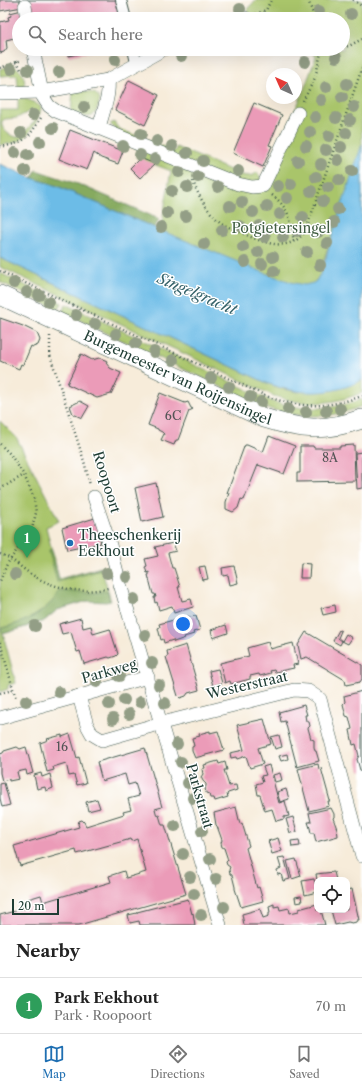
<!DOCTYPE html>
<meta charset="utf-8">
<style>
body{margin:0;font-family:"Libre Caslon Text",serif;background:#f2f2f2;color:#222}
.controls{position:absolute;right:12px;bottom:12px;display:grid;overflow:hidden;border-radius:8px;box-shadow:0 4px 16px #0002}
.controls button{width:36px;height:36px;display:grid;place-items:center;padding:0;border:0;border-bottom:1px solid #e0e0e0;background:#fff;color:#222;font:20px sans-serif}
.compass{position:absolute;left:266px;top:68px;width:36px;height:36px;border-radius:50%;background:#fff;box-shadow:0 4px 16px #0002;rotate:315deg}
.scale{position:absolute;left:12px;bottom:10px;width:47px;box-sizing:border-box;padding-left:4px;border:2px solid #1f3d34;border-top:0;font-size:11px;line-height:14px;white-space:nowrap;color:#1f3d34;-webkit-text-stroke:3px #fff;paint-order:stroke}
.you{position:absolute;left:183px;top:624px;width:14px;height:14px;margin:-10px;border:3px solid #fff;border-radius:50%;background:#1a73e8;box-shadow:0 0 0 6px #1a73e833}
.badge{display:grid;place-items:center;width:26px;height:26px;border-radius:50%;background:#1f6fb2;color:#fff;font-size:13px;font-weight:700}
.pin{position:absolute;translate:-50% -33px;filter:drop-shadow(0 1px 2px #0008)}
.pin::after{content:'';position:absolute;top:21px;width:14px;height:12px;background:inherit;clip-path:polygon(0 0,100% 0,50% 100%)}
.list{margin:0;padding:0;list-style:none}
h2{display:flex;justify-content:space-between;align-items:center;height:52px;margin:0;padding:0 16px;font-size:17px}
h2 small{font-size:13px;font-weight:400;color:#767676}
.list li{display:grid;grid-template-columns:26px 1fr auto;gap:12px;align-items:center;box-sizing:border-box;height:56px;padding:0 16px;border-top:1px solid #e0e0e0}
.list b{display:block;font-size:15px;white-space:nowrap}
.list p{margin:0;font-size:13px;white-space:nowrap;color:#767676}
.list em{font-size:13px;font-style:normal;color:#767676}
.icon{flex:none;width:22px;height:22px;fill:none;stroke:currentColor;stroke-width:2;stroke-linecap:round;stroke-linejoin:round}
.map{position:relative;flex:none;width:362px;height:925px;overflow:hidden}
.search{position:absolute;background:#fff;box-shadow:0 4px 16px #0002;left:12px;right:12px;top:12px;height:44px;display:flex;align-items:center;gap:10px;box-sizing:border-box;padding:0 14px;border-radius:22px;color:#767676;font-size:15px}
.sheet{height:108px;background:#fff}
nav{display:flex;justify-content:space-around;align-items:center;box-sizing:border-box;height:56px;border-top:1px solid #e0e0e0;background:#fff;font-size:11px;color:#767676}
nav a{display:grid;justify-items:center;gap:2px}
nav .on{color:#1f6fb2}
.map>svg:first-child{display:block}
.green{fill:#a9c56b;stroke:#648150;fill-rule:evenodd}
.forest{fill:#86aa5f;stroke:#52744a}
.water{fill:#6cbce7;stroke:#467c8e}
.building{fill:#eb9bb8}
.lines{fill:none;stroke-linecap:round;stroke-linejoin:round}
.pedestrian-casing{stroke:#3f574d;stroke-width:12}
.minor-casing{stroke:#3f574d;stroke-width:14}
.secondary-casing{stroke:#3f574d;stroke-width:20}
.path{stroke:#3f574d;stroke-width:2.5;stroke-dasharray:1 3;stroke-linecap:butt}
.pedestrian{stroke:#fff;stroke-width:10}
.minor{stroke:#fff;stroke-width:13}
.secondary{stroke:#fff;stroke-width:19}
.tree{fill:#939e86}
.poi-dot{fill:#1f6fb2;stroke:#fff;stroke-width:1.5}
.labels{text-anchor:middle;stroke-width:3;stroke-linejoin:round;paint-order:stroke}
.number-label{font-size:12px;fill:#525455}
.park-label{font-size:14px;fill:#425f42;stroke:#fff}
.street-label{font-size:14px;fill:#1f3d34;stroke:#fff}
.poi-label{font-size:14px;fill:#1f3d34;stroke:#fff;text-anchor:start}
.water-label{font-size:15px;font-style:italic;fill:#36636a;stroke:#fff}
</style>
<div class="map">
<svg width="362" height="925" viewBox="0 0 362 925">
<rect width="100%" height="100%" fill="#fff"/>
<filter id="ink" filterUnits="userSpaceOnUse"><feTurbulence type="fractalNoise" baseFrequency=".025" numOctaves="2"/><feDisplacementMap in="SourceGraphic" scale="8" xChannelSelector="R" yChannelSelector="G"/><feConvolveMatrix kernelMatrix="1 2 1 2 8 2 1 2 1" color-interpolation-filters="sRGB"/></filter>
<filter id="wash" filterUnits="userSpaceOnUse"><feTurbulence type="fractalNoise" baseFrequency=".012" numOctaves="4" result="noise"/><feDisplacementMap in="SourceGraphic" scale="16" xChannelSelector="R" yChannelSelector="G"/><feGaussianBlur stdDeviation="0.9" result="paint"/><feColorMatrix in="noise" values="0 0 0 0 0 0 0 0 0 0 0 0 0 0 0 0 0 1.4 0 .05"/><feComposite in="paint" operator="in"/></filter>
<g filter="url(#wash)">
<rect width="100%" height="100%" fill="#f7ecda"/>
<g class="green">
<path d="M256,0H362V154L320,270L322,271C315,284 311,288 296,290L160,233L171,171L136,157L139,151L110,124L114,122L118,128L122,130L175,151L176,147L242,175C248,176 253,177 257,172L261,178L266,179L303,92L316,57L311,49H343V19H251L247,9Z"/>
<path d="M11,65C20,67 27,78 24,87H18L17,75L0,76V69Z"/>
<path d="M73,91H83L95,93L100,99C95,121 91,119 71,112Z"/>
<path d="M18,98C27,99 34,101 41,107C41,113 38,117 36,122C27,139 19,143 0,145V110H18ZM32,110L38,113C36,122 26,131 18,137C10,137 0,129 2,121L5,119L17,118Z"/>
<path d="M0,258L269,384L283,389L298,392L358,382L362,380V393C331,405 305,406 274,396L0,267Z"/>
<path d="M0,273L62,303L58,310L0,282Z"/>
<path d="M66,304L271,401C303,411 331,411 362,399V406C330,420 296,418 264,407L62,312Z"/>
<path d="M0,421L16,437L59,521L46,527L59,579L101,567L111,601H87L57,610L44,621L3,634L16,683L8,685V689L0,692Z"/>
</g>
<g class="forest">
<path d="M36,170L78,184L159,219L155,228L57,186L32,178Z"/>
<path d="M52,549L59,579L101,568V570L57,582L49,550Z"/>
<path d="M60,591L93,593L107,591L110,601L106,602L87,601L57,610L44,621L3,634L1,628C26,622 46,613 60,591Z"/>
</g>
<path class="water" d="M362,144V380C332,396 300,395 269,384L0,258V164L32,178L57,186L155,228L265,273L294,283L305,285L313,283L316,281L322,271L336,223Z"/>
<g id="blocks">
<g class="building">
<path d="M0,0H20V4L27,0H117L122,19H31L28,6L0,11Z"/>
<path d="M22,10L24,19H19V32L14,35V38L6,40L7,48L4,52L0,53V22L9,20L8,17L11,16L10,13Z"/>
<path d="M66,49H97V50L68,56Z"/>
<path d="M129,80L159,95L145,125L115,110Z"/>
<path d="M254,103L282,115L269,145L272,146L263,167L233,153Z"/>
<path d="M70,130L123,151L118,164L101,158L94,153L87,170L59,159Z"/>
<path d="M140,158L155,164L140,178L130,168Z"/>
<path d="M0,318L23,326L37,333L40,340L38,345L33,347L31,346L23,365L21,364L19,369L0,361Z"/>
<path d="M81,354L92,360L99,358L105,360L107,361L106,363L110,368L121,373L111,394L97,398L67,384Z"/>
<path d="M160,393L185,403L188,402L191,408L193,409L189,411L178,440H176L174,445L161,440L164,434L162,432L158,430V429L148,425Z"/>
<path d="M80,401L89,406L82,418L73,414L70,406Z"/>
<path d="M269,436L295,446L284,474L258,465L244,500L241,499L238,508L233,512L226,509V502L229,493H227L244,447L245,445H247L263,452Z"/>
<path d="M354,445L355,481L297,482V473H300V446H313L314,448H340V446Z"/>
<path d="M362,452V488L357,489L355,453Z"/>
<path d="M156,483L163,517L142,522L135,488Z"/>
<path d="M95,518L100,534L99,535L101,543L67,550L62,528Z"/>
<path d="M173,543L176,551L168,553L172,568H174L180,587H178L182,601L191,599L193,607L174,613L172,606L159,610L157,602L155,603L154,597H156L155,594H153L148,575H149V572L147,573L145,567L147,566L145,559L158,556L155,547Z"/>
<path d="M301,563L310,564L309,578H300Z"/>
<path d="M205,566L208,579L202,580L199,567Z"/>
<path d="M234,566L238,583L230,585L228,575L223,576L222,568Z"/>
<path d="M335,605L336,612L323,615L321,608Z"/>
<path d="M188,616L189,617L196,616L200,630L193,632L194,634L184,637L185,638L174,642L173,640L164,643L163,639L161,640L158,628L160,627L159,624Z"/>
<path d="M81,618L83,628L91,626L93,634L110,629L118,654L116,656L110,658L108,657L84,664L80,651L77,652L71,632L62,634L59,624Z"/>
<path d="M226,625L228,633L213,638L211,630Z"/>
<path d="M339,630L341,631L338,638L342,641L346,634L352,638L348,644L342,641L340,645L333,641Z"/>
<path d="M306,632L362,665V679L360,682L346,685L345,680L307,657L301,659L298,645Z"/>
<path d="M268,642L270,649L293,643L298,664L293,665L294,668L275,672L274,670L270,671L271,673L260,676L259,674L250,676V679L231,684L230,681L225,683L220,663L249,656L247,648Z"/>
<path d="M186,645L199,690L188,693L186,696L180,698L178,696L166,657L168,656L167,651Z"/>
<path d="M218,669L222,683L213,686L209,671Z"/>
<path d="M362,691V771L360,770L357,759L359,756L356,744L353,745L350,730L352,729L349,717L346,716L343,704L345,702L344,696Z"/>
<path d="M304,705L307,715H305L306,721L309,722L310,726L308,728L311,739L314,740V747L315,751H316L319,761L297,767L285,721L281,722L279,712Z"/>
<path d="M264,719L271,744L258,748L263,764L250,768L246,756L237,759L236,757L231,758L230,753L244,750L237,725Z"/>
<path d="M210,731V733L218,731L224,750L195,758L192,751V747L194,746L192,738L200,736L199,734Z"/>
<path d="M70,734L77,758L79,757L86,783L77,785L74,775L69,776L66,763L53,767L54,770L47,772L40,743L48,740L47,739L62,735V737Z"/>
<path d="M279,735L282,747L275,749L271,737Z"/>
<path d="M17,747L20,749L26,747L33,773L27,775L26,770L17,772L19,779L9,781V779L2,781L0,773V754L3,753L4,751Z"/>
<path d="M145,748L162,807L155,809L157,816L159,815L162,825H165L186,894L79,925H0V915L30,907L28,899L41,895L43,902L111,882L109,876L124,871L126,878L146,872L137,839L132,841L131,839L77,854L76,850L20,866L14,846L79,827L78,824L79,821L82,820L84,822L86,826L124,814L123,812L131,810L128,799L139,796L135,783L128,785L125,774L102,781L97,762Z"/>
<path d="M287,754L288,759L281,761L279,756Z"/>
<path d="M218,761L219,764L225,762L227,770H224L229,786L236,785L237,790L228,793L227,794L228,797L215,801L214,798H210L209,794L206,793L205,788L206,786V784L203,781L201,777L203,774L202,769L205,768L204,765Z"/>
<path d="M318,764L319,769L321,768L330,801H328L329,806L309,811L298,769Z"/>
<path d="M269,765L279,803L285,801L289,816L284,817V819L276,821L272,809L265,811L260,795H258L256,784L263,782L261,776L266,775L263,767Z"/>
<path d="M41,773L42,777L50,774L53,788L46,791L45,787L37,789L34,775Z"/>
<path d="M280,773L282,780L275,782L273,775Z"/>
<path d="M4,783L10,805L2,807L0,798V784Z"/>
<path d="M286,789L289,799L280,802L277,792Z"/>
<path d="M97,799L100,808L88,811L86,802Z"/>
<path d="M236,807L240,824L242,823L249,846L246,848L257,888L259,887L263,901L241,907L235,889V887L232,875L230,874L229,870L230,867L227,865L226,862L228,860L224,848L222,847L221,843L222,840L217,826L216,825L214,813Z"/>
<path d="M331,808L334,814V817L333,818L337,829L338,836L316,842L314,833H311L310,828L308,822H311L309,813Z"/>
<path d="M293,817L297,832L290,833L286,819Z"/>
<path d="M278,838L282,851L272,854L268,841Z"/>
<path d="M299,840L300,846L292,847L291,841Z"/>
<path d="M284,857L290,879L283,881L281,874L278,875L277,870L281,868L278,858Z"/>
<path d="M296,859L301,876L292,879L287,861Z"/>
<path d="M334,872L336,880H317L316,874Z"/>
<path d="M314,879L317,892L305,895L302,881Z"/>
<path d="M352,889L359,920H357L356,922L352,923L348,922L335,925L331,910H347V890Z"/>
<path d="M301,896L302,902L296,903L295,897Z"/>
<path d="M188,899L192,914L193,913L195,925H140L139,921L130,923L128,915L137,913V912Z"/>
<path d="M274,904V907L279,906L280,910L289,908L290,913L299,911V909L317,904V910H321L325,925H244L242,914L260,909L263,918L269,916V913H270L269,906Z"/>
</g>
</g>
</g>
<g filter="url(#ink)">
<use href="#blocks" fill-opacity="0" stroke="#3f574d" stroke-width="1"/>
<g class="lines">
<defs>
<g id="pedestrian">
<path d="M121,0L126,19"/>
<path d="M133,49L136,63"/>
</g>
<g id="minor">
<path d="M25,6L27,19"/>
<path d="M242,19L245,18"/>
<path d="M33,49L43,97L49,106L56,111L238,184L252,187L263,186L298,113"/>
<path d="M0,93L41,92L108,80L164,49"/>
<path d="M99,128C103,111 110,96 108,80"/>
<path d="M94,497L110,545L120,584L220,925"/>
<path d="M79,696L87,725L92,734L102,740L162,723L294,690L308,691L320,699L362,856"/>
<path d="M0,718L148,677"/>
</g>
<g id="secondary">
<path id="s1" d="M0,295L264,418C302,430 324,432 362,419"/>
</g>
</defs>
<use href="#pedestrian" class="pedestrian-casing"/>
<use href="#minor" class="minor-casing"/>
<use href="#secondary" class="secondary-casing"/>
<g class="path">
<path d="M308,0L315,19"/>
<path d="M353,0L362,6"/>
<path d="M256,14L266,10L271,0"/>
<path d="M343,47L349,46L362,39"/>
<path d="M322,51L332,49"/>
<path d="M17,61L22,72"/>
<path d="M0,68L22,60"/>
<path d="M303,101L315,78L322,49"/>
<path d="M0,147C25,143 29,138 42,116"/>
<path d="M193,181C198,196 208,212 220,222C225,226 233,229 240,232C261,242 290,255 306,230L362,68"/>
<path d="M272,195C291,210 290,220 294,242"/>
<path d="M0,271L266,396C300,409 328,408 362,396"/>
<path d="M50,336V355L84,461L90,485"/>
<path d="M0,444L10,454L24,475L34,498L36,513L32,529L7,564L0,581"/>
<path d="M0,489L24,475"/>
<path d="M0,554C11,557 19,566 28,572C50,588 82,595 108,588"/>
<path d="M0,642L16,699"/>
<path d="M0,693L13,690"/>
</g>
<use href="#pedestrian" class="pedestrian"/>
<use href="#minor" class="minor"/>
<use href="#secondary" class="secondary"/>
</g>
<g class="tree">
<circle cx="240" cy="9" r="6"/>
<circle cx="319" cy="11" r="6"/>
<circle cx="351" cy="14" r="6"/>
<circle cx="181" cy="56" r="6"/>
<circle cx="336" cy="57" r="6"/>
<circle cx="115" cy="60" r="6"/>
<circle cx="305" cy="62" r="6"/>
<circle cx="11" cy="69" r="6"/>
<circle cx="28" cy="70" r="6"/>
<circle cx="59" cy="72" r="6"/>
<circle cx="347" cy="84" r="6"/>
<circle cx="326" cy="87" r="6"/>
<circle cx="342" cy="97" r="6"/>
<circle cx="321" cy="100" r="6"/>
<circle cx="84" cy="107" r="6"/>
<circle cx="354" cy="107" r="6"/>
<circle cx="33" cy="115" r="6"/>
<circle cx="315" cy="117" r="6"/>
<circle cx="336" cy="118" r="6"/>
<circle cx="350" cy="120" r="6"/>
<circle cx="53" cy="128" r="6"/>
<circle cx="310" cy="132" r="6"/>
<circle cx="21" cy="133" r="6"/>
<circle cx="346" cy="133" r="6"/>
<circle cx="141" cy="134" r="6"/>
<circle cx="329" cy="136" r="6"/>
<circle cx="157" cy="141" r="6"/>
<circle cx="40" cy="142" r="6"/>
<circle cx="123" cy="146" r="6"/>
<circle cx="172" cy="146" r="6"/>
<circle cx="306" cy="146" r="6"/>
<circle cx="341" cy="147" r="6"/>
<circle cx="326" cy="150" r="6"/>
<circle cx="15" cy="153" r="6"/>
<circle cx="187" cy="153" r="6"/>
<circle cx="28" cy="155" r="6"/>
<circle cx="140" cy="155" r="6"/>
<circle cx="155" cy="159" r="6"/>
<circle cx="338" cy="160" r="6"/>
<circle cx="203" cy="161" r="6"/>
<circle cx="298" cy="161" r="6"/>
<circle cx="321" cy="164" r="6"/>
<circle cx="25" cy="171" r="6"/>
<circle cx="238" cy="171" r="6"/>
<circle cx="352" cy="171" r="6"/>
<circle cx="179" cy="172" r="6"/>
<circle cx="198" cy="177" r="6"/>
<circle cx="316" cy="177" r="6"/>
<circle cx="339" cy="180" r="6"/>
<circle cx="291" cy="184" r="6"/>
<circle cx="278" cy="186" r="6"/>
<circle cx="187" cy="187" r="6"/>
<circle cx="218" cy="187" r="6"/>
<circle cx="328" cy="187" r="6"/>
<circle cx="172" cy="191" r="6"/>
<circle cx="311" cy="191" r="6"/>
<circle cx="287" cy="198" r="6"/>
<circle cx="323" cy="201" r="6"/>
<circle cx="242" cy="202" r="6"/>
<circle cx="230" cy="206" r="6"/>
<circle cx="267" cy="206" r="6"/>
<circle cx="338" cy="209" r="6"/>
<circle cx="253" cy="212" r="6"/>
<circle cx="167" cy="213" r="6"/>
<circle cx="280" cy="214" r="6"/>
<circle cx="186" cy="216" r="6"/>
<circle cx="303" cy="217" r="6"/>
<circle cx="334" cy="222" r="6"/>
<circle cx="240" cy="226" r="6"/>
<circle cx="259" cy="226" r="6"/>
<circle cx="161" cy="227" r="6"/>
<circle cx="222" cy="230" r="6"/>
<circle cx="297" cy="231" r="6"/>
<circle cx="318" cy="232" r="6"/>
<circle cx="265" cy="237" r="6"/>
<circle cx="283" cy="237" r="6"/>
<circle cx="327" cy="243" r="6"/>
<circle cx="204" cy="244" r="6"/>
<circle cx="243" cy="247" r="6"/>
<circle cx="258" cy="252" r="6"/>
<circle cx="307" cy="252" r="6"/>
<circle cx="273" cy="257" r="6"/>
<circle cx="245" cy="262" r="6"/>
<circle cx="262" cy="264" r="6"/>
<circle cx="320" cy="265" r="6"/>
<circle cx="274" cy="271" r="6"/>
<circle cx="14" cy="283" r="6"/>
<circle cx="27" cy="292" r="6"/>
<circle cx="39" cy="295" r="6"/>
<circle cx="49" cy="302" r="6"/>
<circle cx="76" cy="315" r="6"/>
<circle cx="95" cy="324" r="6"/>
<circle cx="116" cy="334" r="6"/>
<circle cx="136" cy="343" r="6"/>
<circle cx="154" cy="352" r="6"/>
<circle cx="173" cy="360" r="6"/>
<circle cx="211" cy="378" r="6"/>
<circle cx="229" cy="387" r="6"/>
<circle cx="250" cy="397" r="6"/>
<circle cx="261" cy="402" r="6"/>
<circle cx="288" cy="409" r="6"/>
<circle cx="340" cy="409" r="6"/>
<circle cx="326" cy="411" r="6"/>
<circle cx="306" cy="412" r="6"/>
<circle cx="28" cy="546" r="6"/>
<circle cx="107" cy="573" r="6"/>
<circle cx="15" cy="574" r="6"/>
<circle cx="127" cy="577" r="6"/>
<circle cx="134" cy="599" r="6"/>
<circle cx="35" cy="626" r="6"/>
<circle cx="145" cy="635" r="6"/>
<circle cx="152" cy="663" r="6"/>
<circle cx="119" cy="676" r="6"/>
<circle cx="97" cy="682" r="6"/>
<circle cx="159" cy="685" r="6"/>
<circle cx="59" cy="692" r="6"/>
<circle cx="124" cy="700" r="6"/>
<circle cx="26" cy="701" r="6"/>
<circle cx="140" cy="702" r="6"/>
<circle cx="165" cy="703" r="6"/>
<circle cx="109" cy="704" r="6"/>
<circle cx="129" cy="714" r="6"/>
<circle cx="113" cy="719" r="6"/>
<circle cx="177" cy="744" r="6"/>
<circle cx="181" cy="762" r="6"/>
<circle cx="188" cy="783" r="6"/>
<circle cx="193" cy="798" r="6"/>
<circle cx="175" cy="826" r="6"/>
<circle cx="202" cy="831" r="6"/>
<circle cx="183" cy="854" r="6"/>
<circle cx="210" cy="859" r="6"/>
<circle cx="190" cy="877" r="6"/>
<circle cx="216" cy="879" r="6"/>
<circle cx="194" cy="894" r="6"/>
<circle cx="224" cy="907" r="6"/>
<circle cx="201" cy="915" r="6"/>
</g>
</g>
<circle class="poi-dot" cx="70" cy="543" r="4"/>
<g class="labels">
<g class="number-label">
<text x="173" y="420">6C</text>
<text x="330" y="462">8A</text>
<text x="62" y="751">16</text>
</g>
<g class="park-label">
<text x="281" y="233">Potgietersingel</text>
</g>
<g class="street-label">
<text dy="5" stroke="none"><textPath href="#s1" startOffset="196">Burgemeester van Roijensingel</textPath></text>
<text transform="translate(107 482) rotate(73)" y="5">Roopoort</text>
<text transform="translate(109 671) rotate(-16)" y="5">Parkweg</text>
<text transform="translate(247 685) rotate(-13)" y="5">Westerstraat</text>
<text transform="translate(200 796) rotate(74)" y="5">Parkstraat</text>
</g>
<g class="poi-label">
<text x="78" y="540">Theeschenkerij<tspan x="78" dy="16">Eekhout</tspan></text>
</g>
<g class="water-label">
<text transform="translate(197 294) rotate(23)" y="5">Singelgracht</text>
</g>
</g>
</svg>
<div class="controls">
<button><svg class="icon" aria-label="locate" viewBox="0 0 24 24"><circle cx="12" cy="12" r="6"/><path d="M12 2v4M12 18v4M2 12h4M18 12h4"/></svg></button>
</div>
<svg class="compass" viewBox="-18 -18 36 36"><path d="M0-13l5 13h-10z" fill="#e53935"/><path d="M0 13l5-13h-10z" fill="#767676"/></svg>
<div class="scale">20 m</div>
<div class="you"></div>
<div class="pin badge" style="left:27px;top:558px;background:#2e9e5b">1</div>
<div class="search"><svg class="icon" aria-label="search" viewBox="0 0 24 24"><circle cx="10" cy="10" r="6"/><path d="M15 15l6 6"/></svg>Search here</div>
</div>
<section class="sheet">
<h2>Nearby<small></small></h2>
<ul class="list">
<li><span class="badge" style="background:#2e9e5b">1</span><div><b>Park Eekhout</b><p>Park · Roopoort</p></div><em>70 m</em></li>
</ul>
</section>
<nav>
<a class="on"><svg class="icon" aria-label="map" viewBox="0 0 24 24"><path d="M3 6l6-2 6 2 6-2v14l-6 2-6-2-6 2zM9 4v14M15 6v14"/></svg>Map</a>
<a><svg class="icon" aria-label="directions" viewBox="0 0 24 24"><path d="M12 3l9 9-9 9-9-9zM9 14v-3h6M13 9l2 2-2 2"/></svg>Directions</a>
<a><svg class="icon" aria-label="saved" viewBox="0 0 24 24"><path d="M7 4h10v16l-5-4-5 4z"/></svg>Saved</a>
</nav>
